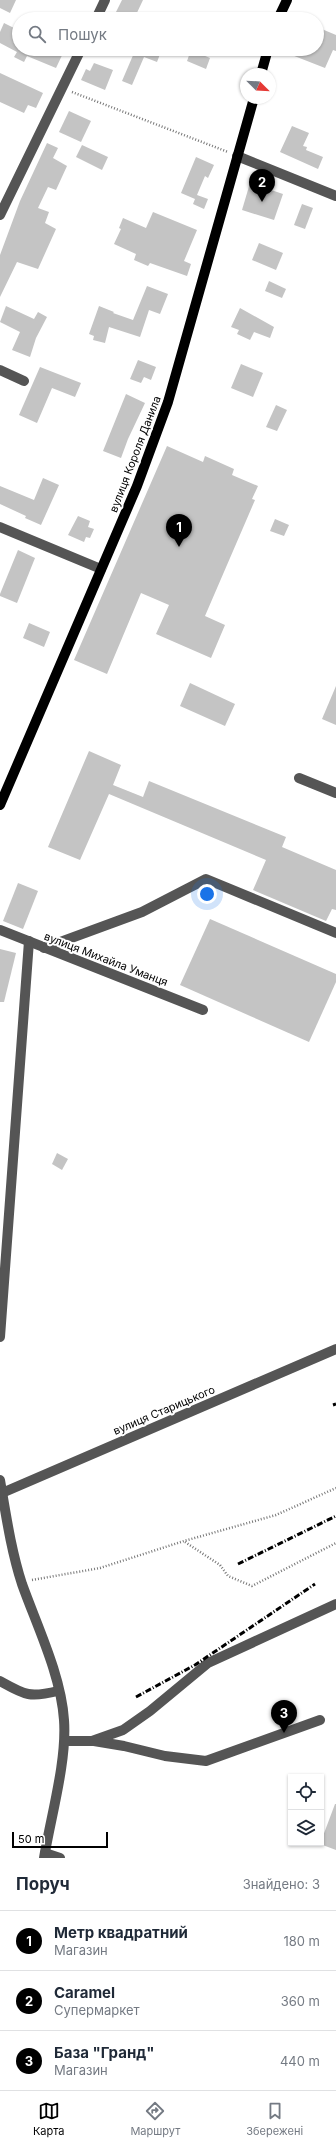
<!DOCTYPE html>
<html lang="uk">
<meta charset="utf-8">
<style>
body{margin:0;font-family:Inter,sans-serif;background:#f6f6f7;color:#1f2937}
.controls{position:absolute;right:12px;bottom:12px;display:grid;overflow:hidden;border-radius:0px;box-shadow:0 1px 3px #0004}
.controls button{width:36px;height:36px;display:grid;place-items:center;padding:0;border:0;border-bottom:1px solid #e0e1e3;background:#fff;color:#1f2937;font:20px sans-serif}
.compass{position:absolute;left:240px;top:68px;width:36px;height:36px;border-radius:50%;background:#fff;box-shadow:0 1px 3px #0004;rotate:114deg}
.scale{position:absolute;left:12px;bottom:10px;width:96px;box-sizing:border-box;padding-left:4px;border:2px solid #000;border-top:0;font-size:11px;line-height:14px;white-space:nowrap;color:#000;-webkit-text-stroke:3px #fff;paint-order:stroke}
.you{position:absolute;left:207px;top:894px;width:14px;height:14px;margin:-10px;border:3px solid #fff;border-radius:50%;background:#1a73e8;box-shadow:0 0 0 6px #1a73e833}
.badge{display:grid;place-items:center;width:26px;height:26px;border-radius:50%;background:#000;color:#fff;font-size:13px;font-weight:700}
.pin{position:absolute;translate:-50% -33px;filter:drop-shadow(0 1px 2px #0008)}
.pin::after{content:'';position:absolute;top:21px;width:14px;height:12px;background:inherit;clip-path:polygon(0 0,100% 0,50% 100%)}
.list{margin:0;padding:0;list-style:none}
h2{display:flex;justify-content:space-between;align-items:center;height:52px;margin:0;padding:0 16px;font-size:17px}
h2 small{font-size:13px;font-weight:400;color:#747a83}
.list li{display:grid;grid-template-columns:26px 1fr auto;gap:12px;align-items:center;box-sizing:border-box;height:60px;padding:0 16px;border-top:1px solid #e0e1e3}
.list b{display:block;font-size:15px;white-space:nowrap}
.list p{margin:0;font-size:13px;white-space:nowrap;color:#747a83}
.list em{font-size:13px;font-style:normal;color:#747a83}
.icon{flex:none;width:22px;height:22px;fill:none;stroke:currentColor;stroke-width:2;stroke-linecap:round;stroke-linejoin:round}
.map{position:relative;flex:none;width:336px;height:1858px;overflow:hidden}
.search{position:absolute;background:#fff;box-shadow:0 1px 3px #0004;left:12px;right:12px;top:12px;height:44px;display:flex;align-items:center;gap:10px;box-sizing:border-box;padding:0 14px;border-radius:22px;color:#747a83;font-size:15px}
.sheet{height:232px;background:#fff}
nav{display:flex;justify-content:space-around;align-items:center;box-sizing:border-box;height:56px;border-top:1px solid #e0e1e3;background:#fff;font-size:11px;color:#747a83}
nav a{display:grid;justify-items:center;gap:2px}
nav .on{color:#000}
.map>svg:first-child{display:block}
.building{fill:#c4c4c4}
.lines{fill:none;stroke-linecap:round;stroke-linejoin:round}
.path{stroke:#777;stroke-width:2.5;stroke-dasharray:1 2;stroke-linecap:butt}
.minor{stroke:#555;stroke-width:10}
.major{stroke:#000;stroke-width:10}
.rail{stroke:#000;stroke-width:3;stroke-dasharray:6 2 1 2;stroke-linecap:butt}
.labels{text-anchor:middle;stroke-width:4;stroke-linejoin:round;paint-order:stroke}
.street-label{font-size:11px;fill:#000;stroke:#fff}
</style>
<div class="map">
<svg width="336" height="1858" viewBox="0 0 336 1858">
<rect width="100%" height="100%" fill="#fff"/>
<g class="building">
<path d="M0,0H16L10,13L0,8Z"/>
<path d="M122,0H143L134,19L116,12Z"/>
<path d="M4,23L18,30L16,35L19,36V49H65L56,68L27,56L24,62L14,57L17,52L0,43V32Z"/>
<path d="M317,27L336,35V51L333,50L325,68L279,50L317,49Z"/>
<path d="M126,49H162L157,62L144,57L132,85L122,81L134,53Z"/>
<path d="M191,50L210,58L206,69L187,61Z"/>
<path d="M94,63L113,70L105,90L81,80L86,69L90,71Z"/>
<path d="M0,73L43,93L36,108L28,105L24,113L0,102Z"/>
<path d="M69,111L91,121L81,142L59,132Z"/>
<path d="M292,126L309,133L303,146L307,147L306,150L323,157L318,169L280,152Z"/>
<path d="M47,143L58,148L53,158L67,166L56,190L48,187L38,208L49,212L45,223L56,229L38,269L17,262L0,297V255L20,201Z"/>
<path d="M82,145L108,157L102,170L76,157Z"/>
<path d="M196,157L214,165L208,178L205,176L197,195L208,199L204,209L193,204L195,199L181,193Z"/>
<path d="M250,183L283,194L274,220L242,210Z"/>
<path d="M302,204L313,208L305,229L294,225Z"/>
<path d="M153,212L197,230L184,261L191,264L187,276L150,263L148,266L134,260L136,254L114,244L121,229L119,228L123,218L146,228Z"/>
<path d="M259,243L283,253L276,270L252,260Z"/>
<path d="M269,281L286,289L282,298L265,291Z"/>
<path d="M147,286L168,294L160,314L149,310L140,337L109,327L105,343L93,340L94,336L89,334L99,306L114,312L113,313L133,320Z"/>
<path d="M6,306L34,319L38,312L47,317L36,338L30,357L12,350L20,332L0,322Z"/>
<path d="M240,308L274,327L270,338L254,332L250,340L237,334L239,330L231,327Z"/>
<path d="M138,360L156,367L151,380L144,377L141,383L130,379Z"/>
<path d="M241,364L263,373L253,397L231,388Z"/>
<path d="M40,367L81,383L75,397L52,388L37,423L19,415Z"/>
<path d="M126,394L145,403L128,439L121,458L103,451Z"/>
<path d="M276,405L287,410L277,431L266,427Z"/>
<path d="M167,446L203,462L205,456L234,469L232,475L258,486L252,499L255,500L205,616L225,625L211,658L156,634L169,605L141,593L107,674L74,660Z"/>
<path d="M43,478L59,485L41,525L25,518L26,516L0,504V486L34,500Z"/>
<path d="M78,516L90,521L88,527L94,529L90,538L86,537L84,542L68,535Z"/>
<path d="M275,519L289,525L284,536L270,531Z"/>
<path d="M18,550L35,558L17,603L0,596V594Z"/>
<path d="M29,623L50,632L44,647L23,638Z"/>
<path d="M190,683L235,704L225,726L180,706Z"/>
<path d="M336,686V725L322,719Z"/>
<path d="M89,751L121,765L113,785L143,797L149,781L286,837L282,847L336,870V910L332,909L326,921L253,890L266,860L109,794L80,860L48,847Z"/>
<path d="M18,883L38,891L23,929L3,921Z"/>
<path d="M210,919L336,974V982L309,1042L180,985Z"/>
<path d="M0,949L16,953L4,1002H0Z"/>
<path d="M57,1153L68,1159L62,1170L52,1164Z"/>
<path d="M335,1804H336V1850L320,1844Z"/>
</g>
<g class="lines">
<g class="path">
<path d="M72,92L228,152"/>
<path d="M185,1542L220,1565L228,1576L252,1586L336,1543"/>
<path d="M32,1580L100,1568L184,1541L276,1515L336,1488"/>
</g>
<g class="minor">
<path d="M96,19L105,0"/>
<path d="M237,156L336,196"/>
<path d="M0,215L81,49"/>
<path d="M0,370L24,381"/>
<path d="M0,527L101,569"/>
<path d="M299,778L336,793"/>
<path d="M0,930L203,1010"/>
<path d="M44,948L142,912L206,879L336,933"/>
<path d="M0,1337L29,941"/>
<path d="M0,1480C6,1515 11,1550 22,1584C37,1626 61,1675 64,1720C67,1761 51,1816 44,1858"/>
<path d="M2,1493L336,1349"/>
<path d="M0,1681C25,1695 29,1698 58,1691"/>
<path d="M65,1741H92L123,1730L150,1711L208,1663L336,1604"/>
<path d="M94,1741L124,1746L165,1756L206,1761L320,1720"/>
<path d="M45,1853L60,1858"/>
</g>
<g class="major">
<path d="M278,19L287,0"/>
<path d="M261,74L268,49"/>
<path d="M0,805L137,486L168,402L254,98"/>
</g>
<g class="rail">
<path d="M333,1405L336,1404"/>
<path d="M238,1564L336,1516"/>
<path d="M136,1697L195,1665L315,1584"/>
</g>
</g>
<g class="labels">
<g class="street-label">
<text transform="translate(135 454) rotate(-69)" y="4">вулиця Короля Данила</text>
<text transform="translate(106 959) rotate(21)" y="4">вулиця Михайла Уманця</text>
<text transform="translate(164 1410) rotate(-23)" y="4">вулиця Старицького</text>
</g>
</g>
</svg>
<div class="controls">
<button><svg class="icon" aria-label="locate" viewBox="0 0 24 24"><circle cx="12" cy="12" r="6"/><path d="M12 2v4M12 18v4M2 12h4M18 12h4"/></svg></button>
<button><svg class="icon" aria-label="layers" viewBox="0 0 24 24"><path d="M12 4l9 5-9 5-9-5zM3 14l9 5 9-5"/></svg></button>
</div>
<svg class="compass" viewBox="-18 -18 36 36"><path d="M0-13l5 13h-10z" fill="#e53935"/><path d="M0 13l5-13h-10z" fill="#747a83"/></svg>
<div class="scale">50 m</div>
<div class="you"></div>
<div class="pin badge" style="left:179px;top:547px">1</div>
<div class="pin badge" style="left:262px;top:202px">2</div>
<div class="pin badge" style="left:284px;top:1733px">3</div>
<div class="search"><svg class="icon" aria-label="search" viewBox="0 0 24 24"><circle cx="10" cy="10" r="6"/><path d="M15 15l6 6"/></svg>Пошук</div>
</div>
<section class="sheet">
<h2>Поруч<small>Знайдено: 3</small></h2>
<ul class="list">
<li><span class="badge">1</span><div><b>Метр квадратний</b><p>Магазин</p></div><em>180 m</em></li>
<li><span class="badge">2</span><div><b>Caramel</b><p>Супермаркет</p></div><em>360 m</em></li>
<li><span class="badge">3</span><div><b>База &quot;Гранд&quot;</b><p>Магазин</p></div><em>440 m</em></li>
</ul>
</section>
<nav>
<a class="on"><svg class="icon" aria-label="map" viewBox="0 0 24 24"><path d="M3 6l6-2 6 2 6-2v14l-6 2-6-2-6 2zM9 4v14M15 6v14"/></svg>Карта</a>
<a><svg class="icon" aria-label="directions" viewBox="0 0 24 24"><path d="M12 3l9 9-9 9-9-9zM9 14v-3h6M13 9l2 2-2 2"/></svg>Маршрут</a>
<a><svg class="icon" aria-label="saved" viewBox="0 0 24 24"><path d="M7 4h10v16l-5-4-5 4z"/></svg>Збережені</a>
</nav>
